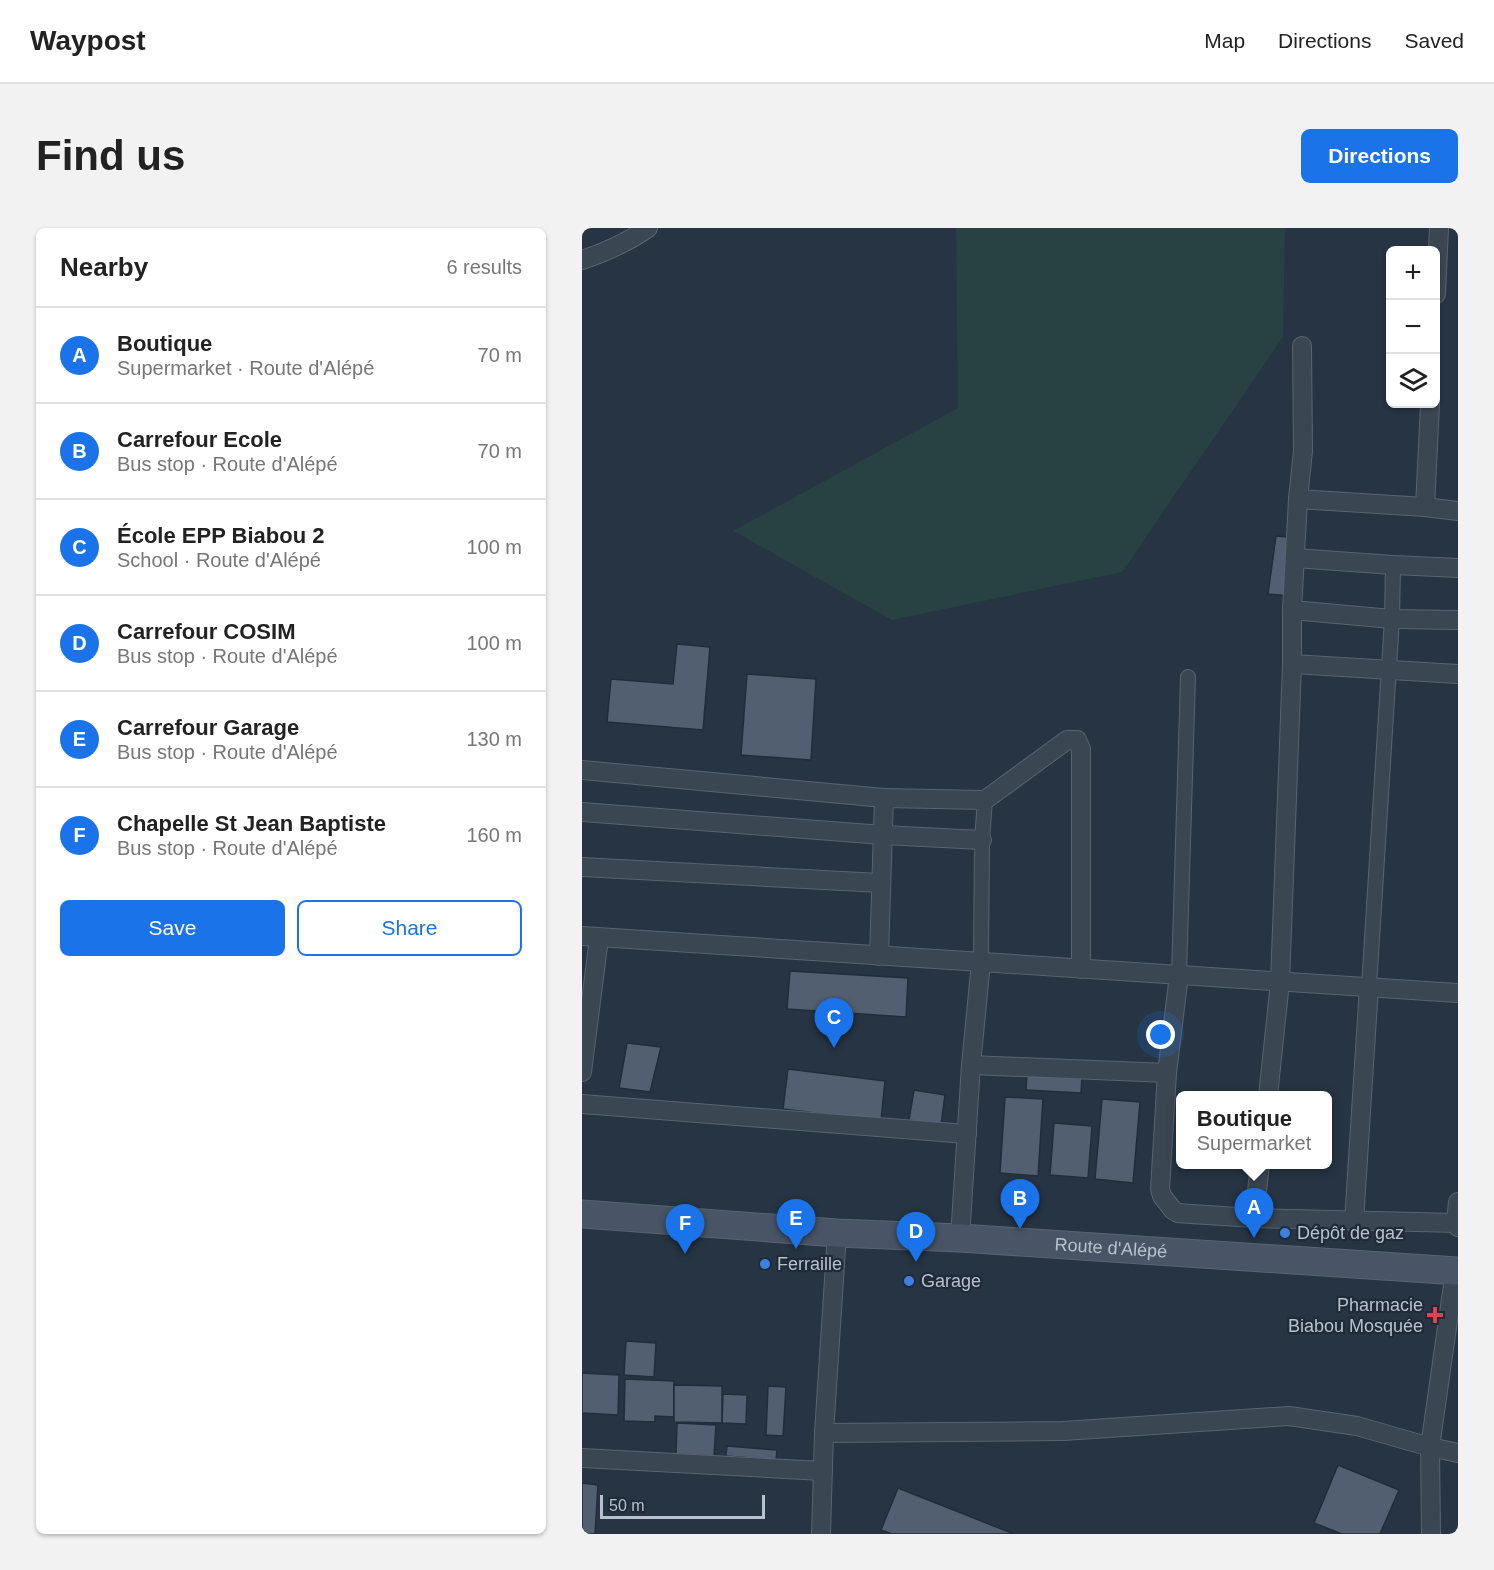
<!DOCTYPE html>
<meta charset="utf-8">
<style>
body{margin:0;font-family:Arial,sans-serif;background:#f2f2f2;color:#222}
.controls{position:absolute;right:18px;top:18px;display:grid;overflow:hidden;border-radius:9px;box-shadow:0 2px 4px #0004}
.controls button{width:54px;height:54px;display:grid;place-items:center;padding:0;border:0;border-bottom:2px solid #e0e0e0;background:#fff;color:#222;font:30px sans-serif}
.scale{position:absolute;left:18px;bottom:15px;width:165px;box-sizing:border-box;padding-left:6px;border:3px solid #b8c1cd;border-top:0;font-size:16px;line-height:21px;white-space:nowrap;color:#b8c1cd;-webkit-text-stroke:4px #1f2b38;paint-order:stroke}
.you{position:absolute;left:579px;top:807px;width:21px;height:21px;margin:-15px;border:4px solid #fff;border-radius:50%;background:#1a73e8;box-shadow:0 0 0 9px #1a73e833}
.badge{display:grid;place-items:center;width:39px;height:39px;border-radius:50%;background:#1a73e8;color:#fff;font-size:20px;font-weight:700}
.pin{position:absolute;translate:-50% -50px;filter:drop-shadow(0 2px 3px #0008)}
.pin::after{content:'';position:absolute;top:32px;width:21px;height:18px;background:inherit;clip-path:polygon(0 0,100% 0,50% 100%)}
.popup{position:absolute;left:594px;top:863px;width:156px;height:78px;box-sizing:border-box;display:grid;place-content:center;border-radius:9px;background:#fff;filter:drop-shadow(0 2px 4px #0005);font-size:20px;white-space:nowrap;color:#767676}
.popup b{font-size:22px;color:#222}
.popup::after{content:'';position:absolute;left:50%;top:100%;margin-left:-12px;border:12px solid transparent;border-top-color:#fff}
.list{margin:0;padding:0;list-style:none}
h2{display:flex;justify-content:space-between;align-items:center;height:78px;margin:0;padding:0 24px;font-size:26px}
h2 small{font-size:20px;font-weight:400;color:#767676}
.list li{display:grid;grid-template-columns:39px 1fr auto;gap:18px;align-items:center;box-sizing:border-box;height:96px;padding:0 24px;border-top:2px solid #e0e0e0}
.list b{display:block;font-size:22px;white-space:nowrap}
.list p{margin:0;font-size:20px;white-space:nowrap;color:#767676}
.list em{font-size:20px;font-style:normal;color:#767676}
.actions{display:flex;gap:12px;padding:18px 24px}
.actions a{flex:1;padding:14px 0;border:2px solid #1a73e8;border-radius:9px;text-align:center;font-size:21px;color:#1a73e8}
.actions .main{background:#1a73e8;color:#fff}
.icon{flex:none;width:33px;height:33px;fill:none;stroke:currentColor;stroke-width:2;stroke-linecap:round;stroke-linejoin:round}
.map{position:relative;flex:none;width:876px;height:1306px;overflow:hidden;border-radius:9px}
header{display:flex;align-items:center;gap:36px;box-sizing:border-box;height:84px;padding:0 30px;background:#fff;border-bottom:2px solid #e0e0e0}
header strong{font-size:28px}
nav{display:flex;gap:33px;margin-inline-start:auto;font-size:21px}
.intro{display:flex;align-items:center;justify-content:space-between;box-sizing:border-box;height:144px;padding:0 36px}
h1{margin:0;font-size:42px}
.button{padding:15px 27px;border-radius:9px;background:#1a73e8;color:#fff;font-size:21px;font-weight:700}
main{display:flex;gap:36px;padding:0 36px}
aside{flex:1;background:#fff;border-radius:9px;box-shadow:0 2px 4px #0004}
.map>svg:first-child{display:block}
.green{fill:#284244}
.building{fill:#525f71;stroke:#212d3a;stroke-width:1.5}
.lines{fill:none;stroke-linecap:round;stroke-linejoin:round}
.pedestrian-casing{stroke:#596470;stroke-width:16}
.minor-casing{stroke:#596470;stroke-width:20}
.secondary-casing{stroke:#596470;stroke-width:29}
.pedestrian{stroke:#3b4653;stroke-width:14}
.minor{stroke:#3b4653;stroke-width:18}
.secondary{stroke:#495566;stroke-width:27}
.shop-dot{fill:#3f7fe0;stroke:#1f2b38;stroke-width:2}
.health-dot{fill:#e0444e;stroke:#1f2b38;stroke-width:2}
.labels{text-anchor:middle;stroke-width:4.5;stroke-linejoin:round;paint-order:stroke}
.poi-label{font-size:18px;fill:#b8c1cd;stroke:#1f2b38;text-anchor:start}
.street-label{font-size:18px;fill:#b8c1cd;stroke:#1f2b38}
</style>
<header>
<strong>Waypost</strong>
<nav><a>Map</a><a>Directions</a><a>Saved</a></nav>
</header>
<div class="intro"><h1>Find us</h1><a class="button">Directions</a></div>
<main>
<aside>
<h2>Nearby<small>6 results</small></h2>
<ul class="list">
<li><span class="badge">A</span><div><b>Boutique</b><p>Supermarket · Route d'Alépé</p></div><em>70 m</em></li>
<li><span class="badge">B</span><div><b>Carrefour Ecole</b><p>Bus stop · Route d'Alépé</p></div><em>70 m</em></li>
<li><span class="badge">C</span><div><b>École EPP Biabou 2</b><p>School · Route d'Alépé</p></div><em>100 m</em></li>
<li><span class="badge">D</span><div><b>Carrefour COSIM</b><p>Bus stop · Route d'Alépé</p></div><em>100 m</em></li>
<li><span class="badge">E</span><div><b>Carrefour Garage</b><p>Bus stop · Route d'Alépé</p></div><em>130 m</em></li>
<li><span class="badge">F</span><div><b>Chapelle St Jean Baptiste</b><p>Bus stop · Route d'Alépé</p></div><em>160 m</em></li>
</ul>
<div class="actions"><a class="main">Save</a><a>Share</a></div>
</aside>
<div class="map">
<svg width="876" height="1306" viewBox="0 0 876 1306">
<rect width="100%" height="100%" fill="#263443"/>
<path class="green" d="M374,0H703L701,109L540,344L310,392L151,303L376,180Z"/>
<g class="building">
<path d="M694,308L718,310L711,368L686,366Z"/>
<path d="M95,416L128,419L121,502L25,494L29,451L91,456Z"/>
<path d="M165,446L234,451L229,532L159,527Z"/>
<path d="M208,743L326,750L324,789L205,781Z"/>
<path d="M45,815L79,819L68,864L37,860Z"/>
<path d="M206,841L303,853L299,893L201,881Z"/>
<path d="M445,846L500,849L499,865L444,862Z"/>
<path d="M332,862L363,867L359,897L327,892Z"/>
<path d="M423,869L461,871L456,948L418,945Z"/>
<path d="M520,871L558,874L551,955L513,951Z"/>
<path d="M472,895L510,898L506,950L468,947Z"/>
<path d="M44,1113L74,1115L72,1149L42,1147Z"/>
<path d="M0,1145L37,1147L36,1187L0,1185Z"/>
<path d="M43,1151L92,1153V1189L73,1188V1194L42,1193Z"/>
<path d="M92,1157L140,1158V1195L92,1194Z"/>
<path d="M186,1158L204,1159L201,1208L184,1207Z"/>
<path d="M141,1166L165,1167L164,1196L140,1195Z"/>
<path d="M95,1195L134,1197L132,1228L94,1226Z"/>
<path d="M145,1218L195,1222L194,1232L144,1228Z"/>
<path d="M756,1237L817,1262L798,1306H760L732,1295Z"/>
<path d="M0,1255L16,1257L13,1306H0Z"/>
<path d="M316,1260L432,1306H310L299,1302Z"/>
</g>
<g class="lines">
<defs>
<g id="pedestrian">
<path d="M399,734L400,612L403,572"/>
<path d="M597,747L606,449"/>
<path d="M787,759L810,391L811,337"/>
</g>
<g id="minor">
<path d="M0,32C24,24 46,14 66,0"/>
<path d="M854,66L857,0"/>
<path d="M716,271L843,279L876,283"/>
<path d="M843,279L848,176"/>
<path d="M713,330L811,337L876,340"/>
<path d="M710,382L810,391L876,392"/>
<path d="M710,436L876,446"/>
<path d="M0,542L302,570L297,728"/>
<path d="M302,570L403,572L485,512H495L499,521V741"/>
<path d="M0,584L301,607L400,612"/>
<path d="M0,639L298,655"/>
<path d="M0,708L876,765"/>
<path d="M597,747L585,845L578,961L580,968L591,982L596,985L609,986L672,990L876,995"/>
<path d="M389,837L585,845"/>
<path d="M0,844L17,710"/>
<path d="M686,868L698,754L710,436V382L716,271L721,223L720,118"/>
<path d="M0,876L385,906"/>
<path d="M876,974L874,994L876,999"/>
<path d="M672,990L678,936"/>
<path d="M772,993L787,759"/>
<path d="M378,1010L389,837L399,734"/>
<path d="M242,1205L481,1203L707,1188L775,1198L848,1219L876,1225"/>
<path d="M0,1230L241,1243"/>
<path d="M239,1306L242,1205L255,1005"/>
<path d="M849,1306L848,1219L873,1043"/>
</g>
<g id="secondary">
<path id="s1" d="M0,986L255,1005L378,1010L876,1043"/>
</g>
</defs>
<use href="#pedestrian" class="pedestrian-casing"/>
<use href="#minor" class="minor-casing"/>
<use href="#secondary" class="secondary-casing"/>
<use href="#pedestrian" class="pedestrian"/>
<use href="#minor" class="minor"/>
<use href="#secondary" class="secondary"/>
</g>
<g class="shop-dot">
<circle cx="703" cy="1005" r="6"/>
<circle cx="183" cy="1036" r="6"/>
<circle cx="327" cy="1053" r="6"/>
</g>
<path class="health-dot" d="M850 1078h6v6h6v6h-6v6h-6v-6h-6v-6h6z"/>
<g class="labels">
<g class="poi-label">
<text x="715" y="1011">Dépôt de gaz</text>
<text x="195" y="1042">Ferraille</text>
<text x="339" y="1059">Garage</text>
<text x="841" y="1083" text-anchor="end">Pharmacie<tspan x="841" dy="21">Biabou Mosquée</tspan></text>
</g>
<g class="street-label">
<text dy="6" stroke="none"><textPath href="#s1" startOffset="530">Route d'Alépé</textPath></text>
</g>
</g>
</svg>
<div class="controls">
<button>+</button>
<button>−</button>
<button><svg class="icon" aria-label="layers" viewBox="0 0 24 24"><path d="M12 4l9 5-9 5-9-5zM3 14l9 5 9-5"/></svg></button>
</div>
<div class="scale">50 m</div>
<div class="you"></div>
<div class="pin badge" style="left:672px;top:1010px">A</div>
<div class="popup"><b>Boutique</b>Supermarket</div>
<div class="pin badge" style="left:438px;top:1001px">B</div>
<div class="pin badge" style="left:252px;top:820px">C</div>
<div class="pin badge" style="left:334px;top:1034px">D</div>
<div class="pin badge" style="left:214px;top:1021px">E</div>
<div class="pin badge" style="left:103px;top:1026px">F</div>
</div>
</main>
